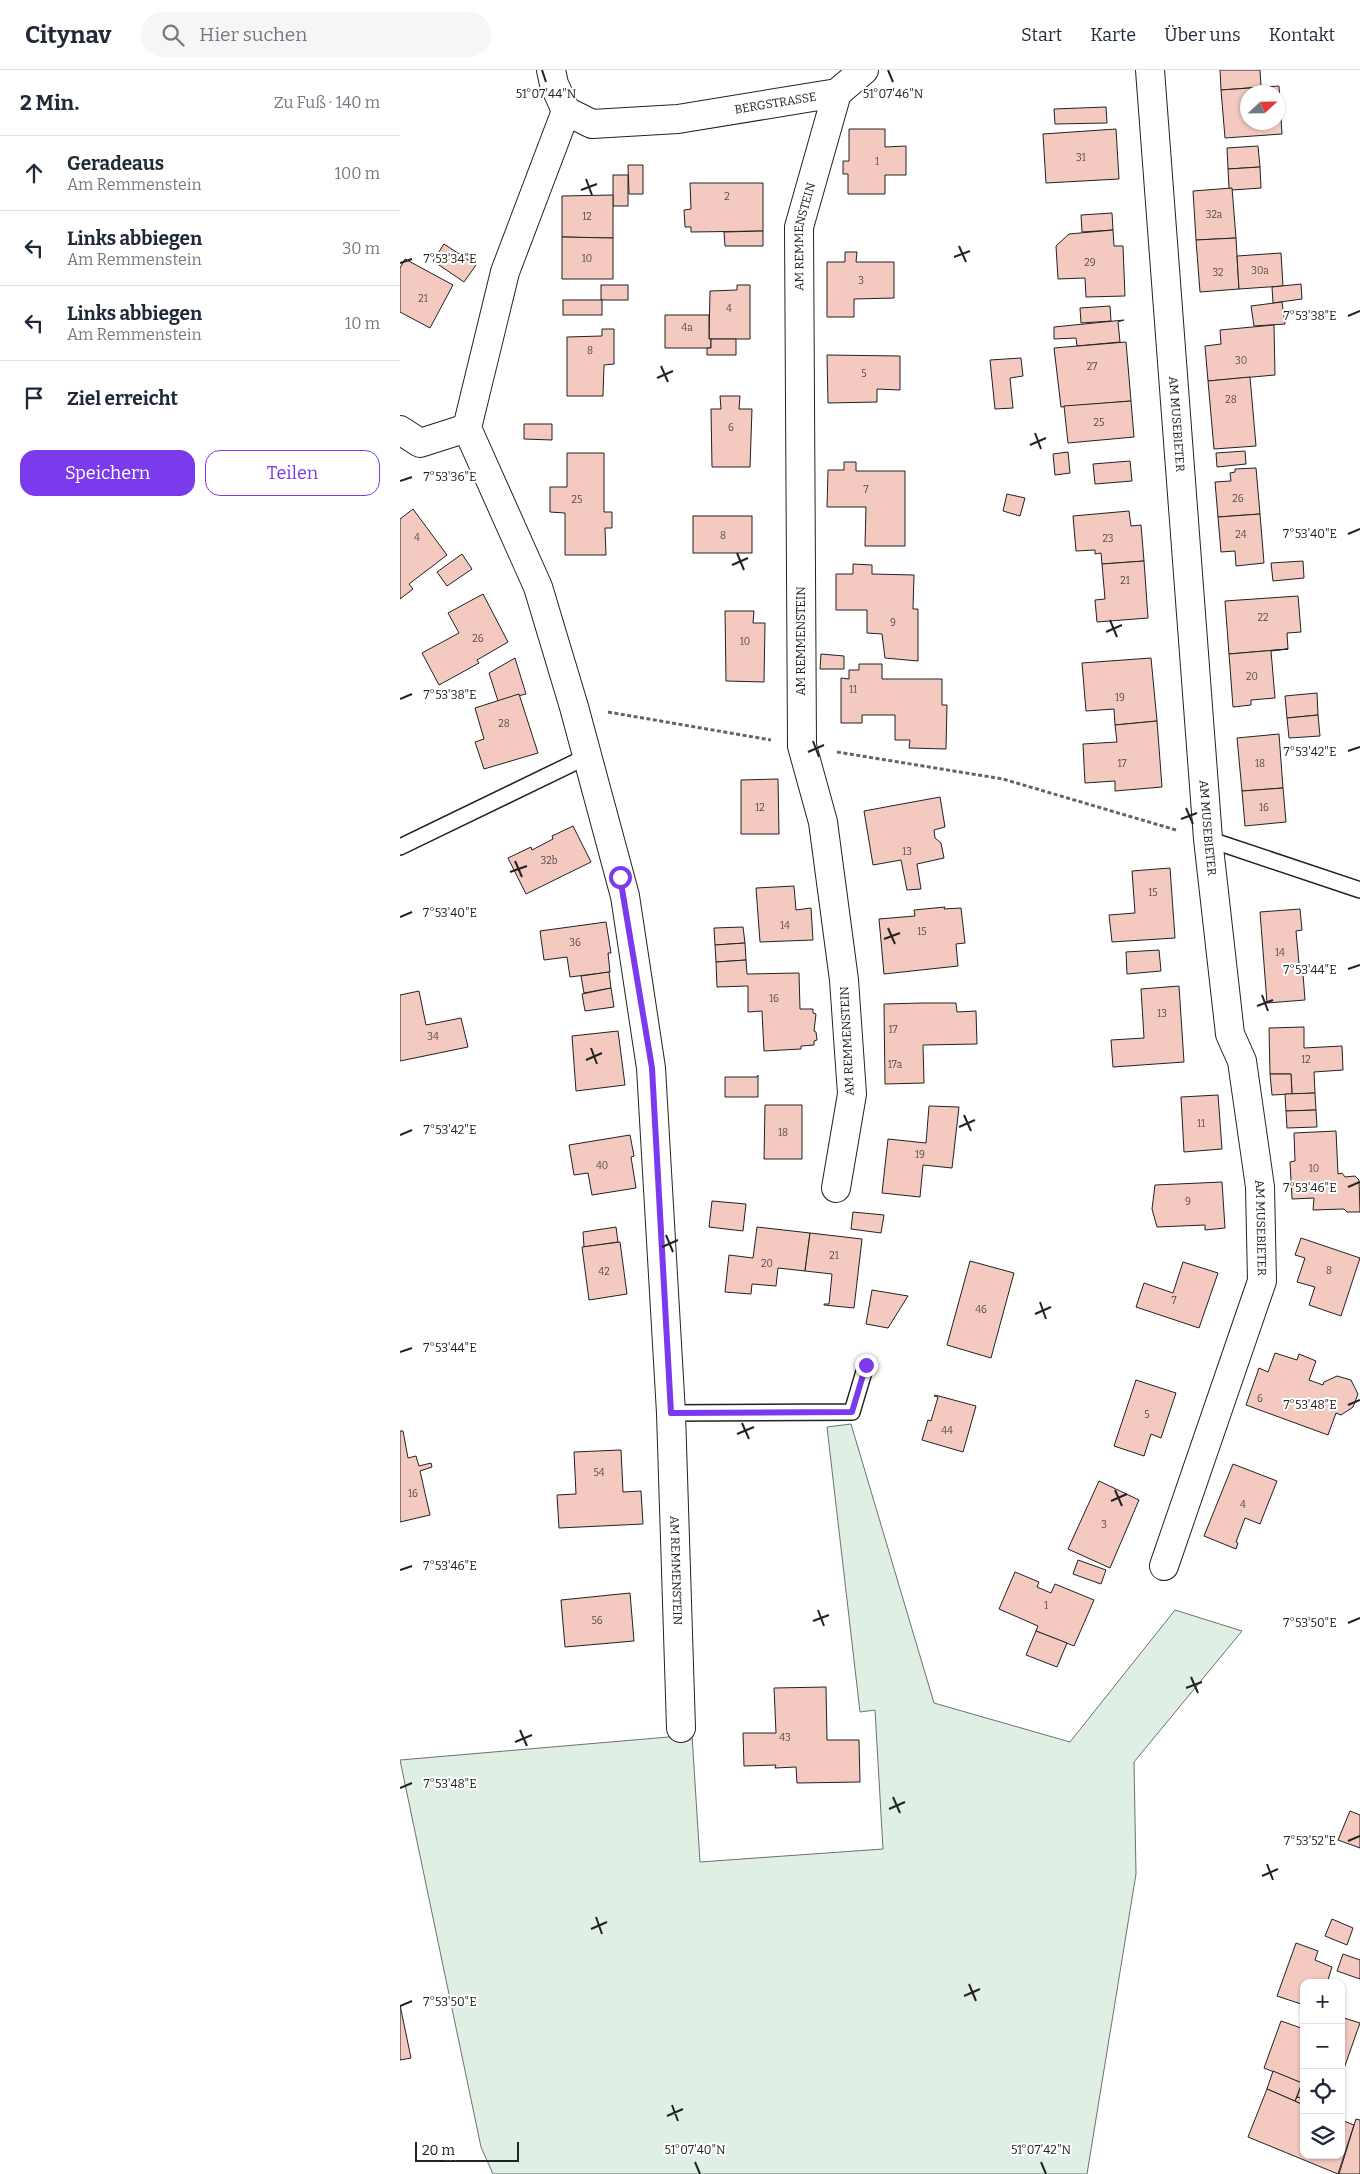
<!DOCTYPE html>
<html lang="de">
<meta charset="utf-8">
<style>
body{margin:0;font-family:Bitter,serif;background:#f6f6f7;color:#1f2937}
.controls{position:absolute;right:15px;bottom:15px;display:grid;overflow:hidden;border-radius:10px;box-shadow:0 1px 4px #0004}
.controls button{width:45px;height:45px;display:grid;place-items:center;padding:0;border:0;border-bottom:1px solid #e0e1e3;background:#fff;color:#1f2937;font:25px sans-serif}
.compass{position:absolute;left:840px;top:15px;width:45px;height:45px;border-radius:50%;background:#fff;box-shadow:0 1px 4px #0004;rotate:68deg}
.scale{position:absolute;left:15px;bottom:12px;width:104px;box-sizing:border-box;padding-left:5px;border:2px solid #222;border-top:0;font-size:14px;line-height:18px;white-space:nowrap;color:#222;-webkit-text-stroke:4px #fff;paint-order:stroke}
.stop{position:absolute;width:15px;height:15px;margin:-11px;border:4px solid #7c3aed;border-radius:50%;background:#fff}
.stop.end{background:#7c3aed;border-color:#fff;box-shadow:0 1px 5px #0008}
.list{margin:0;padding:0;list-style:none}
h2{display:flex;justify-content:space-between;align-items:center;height:65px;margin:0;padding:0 20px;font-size:21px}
h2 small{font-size:16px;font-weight:400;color:#747a83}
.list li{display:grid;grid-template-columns:32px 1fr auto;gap:15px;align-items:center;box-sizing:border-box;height:75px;padding:0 20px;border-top:1px solid #e0e1e3}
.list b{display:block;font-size:19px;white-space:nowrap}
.list p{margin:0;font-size:16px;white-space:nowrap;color:#747a83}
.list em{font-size:16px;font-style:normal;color:#747a83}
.actions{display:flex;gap:10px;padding:15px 20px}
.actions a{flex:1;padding:11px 0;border:1px solid #7c3aed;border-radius:15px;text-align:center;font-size:18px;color:#7c3aed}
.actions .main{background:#7c3aed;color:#fff}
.icon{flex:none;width:28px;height:28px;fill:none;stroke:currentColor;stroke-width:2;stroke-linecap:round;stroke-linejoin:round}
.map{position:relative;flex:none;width:960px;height:2104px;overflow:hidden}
header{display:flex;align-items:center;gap:30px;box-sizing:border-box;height:70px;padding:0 25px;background:#fff;border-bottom:1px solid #e0e1e3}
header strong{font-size:24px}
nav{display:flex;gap:28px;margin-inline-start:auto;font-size:18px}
.search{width:350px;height:45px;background:#f6f6f7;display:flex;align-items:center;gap:12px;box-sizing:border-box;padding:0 18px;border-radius:28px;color:#747a83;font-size:19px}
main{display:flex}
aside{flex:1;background:#fff}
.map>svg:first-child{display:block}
.green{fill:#e0efe3;stroke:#6f6f6f}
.building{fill:#f3c9c0;stroke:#222;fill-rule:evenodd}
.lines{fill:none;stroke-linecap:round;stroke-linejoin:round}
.lane-casing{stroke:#222;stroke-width:18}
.street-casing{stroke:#222;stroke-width:30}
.path{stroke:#646464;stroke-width:3;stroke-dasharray:4 2.5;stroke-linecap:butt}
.lane{stroke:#fff;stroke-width:15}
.street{stroke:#fff;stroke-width:28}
.route{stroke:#7c3aed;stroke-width:6}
.ticks{fill:none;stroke:#222;stroke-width:2}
.labels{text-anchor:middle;stroke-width:4;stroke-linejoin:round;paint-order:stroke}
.number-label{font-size:10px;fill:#564c4a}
.street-label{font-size:12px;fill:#222;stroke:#fff}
.ticks-label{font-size:12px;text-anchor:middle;fill:#222;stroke:#fff;stroke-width:4;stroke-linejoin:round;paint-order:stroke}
</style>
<header>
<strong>Citynav</strong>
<div class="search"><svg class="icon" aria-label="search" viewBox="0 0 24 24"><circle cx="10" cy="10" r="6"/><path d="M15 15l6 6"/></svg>Hier suchen</div>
<nav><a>Start</a><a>Karte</a><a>Über uns</a><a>Kontakt</a></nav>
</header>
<main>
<aside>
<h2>2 Min.<small>Zu Fuß · 140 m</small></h2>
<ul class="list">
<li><svg class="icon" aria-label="ahead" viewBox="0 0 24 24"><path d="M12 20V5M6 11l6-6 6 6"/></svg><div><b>Geradeaus</b><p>Am Remmenstein</p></div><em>100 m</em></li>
<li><svg class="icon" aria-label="left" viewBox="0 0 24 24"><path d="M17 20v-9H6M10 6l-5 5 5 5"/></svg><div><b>Links abbiegen</b><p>Am Remmenstein</p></div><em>30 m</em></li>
<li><svg class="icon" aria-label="left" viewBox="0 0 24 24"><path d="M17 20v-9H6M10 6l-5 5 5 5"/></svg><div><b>Links abbiegen</b><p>Am Remmenstein</p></div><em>10 m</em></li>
<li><svg class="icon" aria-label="arrive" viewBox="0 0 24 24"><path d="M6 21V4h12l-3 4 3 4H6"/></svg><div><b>Ziel erreicht</b></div></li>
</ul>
<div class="actions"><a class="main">Speichern</a><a>Teilen</a></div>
</aside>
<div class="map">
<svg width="960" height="2104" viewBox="0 0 960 2104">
<rect width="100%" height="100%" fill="#fff"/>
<path class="green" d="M451,1354L534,1633L670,1672L775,1540L842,1561L734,1692L736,1804L687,2104H93L81,2077L0,1690L292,1665L300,1792L483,1779L475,1640L460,1642L427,1357Z"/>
<g class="building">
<path d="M820,0H860L861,17L821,20Z"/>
<path d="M879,16L882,64L825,68L821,20ZM848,22H878V52H848Z"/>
<path d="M706,37L707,53L655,54L654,39Z"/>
<path d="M449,59H485V77L506,76V105H485V124H448V104H443V91H449Z"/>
<path d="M716,59L719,109L646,113L643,64Z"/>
<path d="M858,76L860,97L828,99L827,78Z"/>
<path d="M228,95H243V124H229Z"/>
<path d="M860,97L861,118L832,120L829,118L828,99Z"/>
<rect x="213" y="105" width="15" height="31"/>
<path d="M290,113H363V161L291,162V157H285L284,140L291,139Z"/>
<path d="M832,118L836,168L796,170L793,121Z"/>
<path d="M213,125V168L162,167V126Z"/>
<path d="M712,143L713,160L682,162L681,145Z"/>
<path d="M713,160L714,176H723L725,226L686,227L685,208L658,209L656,176L669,164Z"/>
<path d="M363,161V176H325L324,162Z"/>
<path d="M162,167L213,168V209H162Z"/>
<path d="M836,168L839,219L800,222L796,170Z"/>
<path d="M44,174L76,195L64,212L33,191Z"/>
<path d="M445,182H457L456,192H494V228L454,229V247H427V192H445Z"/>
<path d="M881,183L883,216L839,219L837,186Z"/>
<path d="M5,189L53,215L30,258L0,242V198Z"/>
<path d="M901,214L902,229L873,233L872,217Z"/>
<rect x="201" y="215" width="27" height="15"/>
<path d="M337,215H350V269H309L310,221L337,220Z"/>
<rect x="163" y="230" width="39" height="15"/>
<path d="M882,232L885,254L854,256L851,236Z"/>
<path d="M710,236L711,251L681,253L680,238Z"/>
<path d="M265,245H309V269H311V278H265Z"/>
<path d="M724,250L718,252L720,272L677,276L676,268L654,269V257Z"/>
<path d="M874,255L875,305L808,311L805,276L821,274L820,260Z"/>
<path d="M202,259H214V294L204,295L203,326H167V267L202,266Z"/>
<path d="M311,269H336V285H307V278H311Z"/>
<path d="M726,272L731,331L661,337L654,278Z"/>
<path d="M427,285L500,286V320L477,319V332L428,333Z"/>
<path d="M621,288L623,306L610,308L613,338L595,339L590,290Z"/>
<path d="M850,307L856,376L814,379L808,311Z"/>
<path d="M320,326H340L339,339H352L350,397H312L311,339H321Z"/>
<path d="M731,331L734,367L668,373L664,336Z"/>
<path d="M124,354H152V370L124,369Z"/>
<path d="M845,381L846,394L817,397L816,383Z"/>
<path d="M668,382L670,403L655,405L653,384Z"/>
<path d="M167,383H204V442H212V458H205L206,485H165V443L150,442V417H167Z"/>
<path d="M730,391L732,411L695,414L693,394Z"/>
<path d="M444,392H456V401H505V476H465L466,437H427L428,400H444Z"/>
<path d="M856,398L860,444L818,447L815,412L831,411L830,403L835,402V399Z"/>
<path d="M607,424L625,428L620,446L603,441Z"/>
<path d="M13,439L47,485L9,514L13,519L0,529V449Z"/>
<path d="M729,441L731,456L741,455L744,491L702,494L701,483L695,484V480L676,481L673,446Z"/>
<path d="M860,444L864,493L836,496L835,481L821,482L818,447Z"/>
<rect x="293" y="446" width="59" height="37"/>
<path d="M62,484L72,499L47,516L37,502Z"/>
<path d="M744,491L748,548L697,552L695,530L705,529L702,494Z"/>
<path d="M903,491L904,508L873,511L871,493Z"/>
<path d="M453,494L472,495V504L514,505L513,539H518V591L485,588L482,564L467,563V540H436V504H453Z"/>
<path d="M83,524L108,572L77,590L79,593L39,615L22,583L59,563L48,543Z"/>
<path d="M898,526L901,562L887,563L888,579L829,584L825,531Z"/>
<path d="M325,541H354L353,553H365L364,612L326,611Z"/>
<path d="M888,579L871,581L875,628L851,630V635L833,637L829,584Z"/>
<path d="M421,584L444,586V599H420Z"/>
<path d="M115,588L126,624L98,631L89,603Z"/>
<path d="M751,588L757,651L715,655L714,639L686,641L682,593Z"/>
<path d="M459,594H482V609H542V635H547L546,679L509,678L510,670H495V645H462V653H441V608L449,609V600H459Z"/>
<path d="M917,623L918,645L887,648L885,626Z"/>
<path d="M119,624L138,683L84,699L75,672L84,669L75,638Z"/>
<path d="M918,645L920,666L889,668L887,648Z"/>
<path d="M757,651L762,717L715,721V711L685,713L683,674L717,672L715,655Z"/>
<path d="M879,664L883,718L842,721L837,668Z"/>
<path d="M378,709L379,764H341V710Z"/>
<path d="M883,718L886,752L845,756L842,721Z"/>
<path d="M540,727L545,757L534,760L535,768L541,773L544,788L517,794L521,819L507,820L501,790L473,795L464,741Z"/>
<path d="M173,756L191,792L126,824L108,788L131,777L132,780L153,769L152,766Z"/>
<path d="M770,798L775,868L712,872L709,845L735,843L732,801Z"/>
<path d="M394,816L396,840L411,838L413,870L360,872L356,818Z"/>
<path d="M545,837L544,839L561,838L565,873L556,874L558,896L484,904L479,849L515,846L514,840Z"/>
<path d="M900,839L902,860L896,861L900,904H903L905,930L867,933L860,842Z"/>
<path d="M206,852L211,883H208L210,902L170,907L167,887L144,890L140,861Z"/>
<path d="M343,857L345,873L315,875L314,858Z"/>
<path d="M345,873L346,890L316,892L315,875Z"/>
<path d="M759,880L761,901L727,904L726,882Z"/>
<path d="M346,890L347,904L399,903L400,939H413V943L416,944L414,961L416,962L417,970L414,971V975L401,976V979L364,981L362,941L348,942V916L317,917L316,892Z"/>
<path d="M209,902L211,918L184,923L181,906Z"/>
<path d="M779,916L784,992L713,997L711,970L744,968L741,919Z"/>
<path d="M211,918L214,937L185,941L182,924Z"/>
<path d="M19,921L26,955L61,948L68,977L0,991V925Z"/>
<path d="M522,933H556L557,942L576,941L577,974L523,975L524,1013L485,1014L484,934Z"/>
<path d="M904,957V978L942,976L943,1000L914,1002L915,1023L892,1024L891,1004H870L869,958Z"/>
<path d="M218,961L225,1015L176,1021L172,966Z"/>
<path d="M870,1004H891L892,1024L872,1025Z"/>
<path d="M358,1005V1027H325V1007H357Z"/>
<path d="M915,1023L916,1040L886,1041L885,1024Z"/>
<path d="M818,1025L822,1079L784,1082L781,1027Z"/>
<path d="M365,1035H402V1089H364Z"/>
<path d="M529,1036L559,1037L552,1098L523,1095L520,1127L482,1123L488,1069L526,1073Z"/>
<path d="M916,1040L917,1057L887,1058L886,1041Z"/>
<path d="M936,1061L938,1104L942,1103L945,1107L955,1106L959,1110L960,1142H947L944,1139L913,1140L914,1128L892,1129L890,1092L895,1091L894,1063Z"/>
<path d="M230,1065L234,1086L231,1087L236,1118L192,1125L188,1103L174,1105L169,1075Z"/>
<path d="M822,1112L825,1158L805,1160V1155L757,1157L752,1139L755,1115Z"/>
<path d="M312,1131L346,1134L343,1161L309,1157Z"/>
<path d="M453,1142L484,1145L481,1163L451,1159Z"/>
<path d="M216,1157L218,1172L184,1177L183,1162Z"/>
<path d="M357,1157L410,1163L405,1201L378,1198L376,1216L352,1214L351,1224L325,1222L329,1185L353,1188Z"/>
<path d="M410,1163L462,1169L454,1238L424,1235V1234H429L432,1204L405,1201Z"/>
<path d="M901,1168L960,1188L941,1246L909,1235L915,1217L897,1212L905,1188L895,1185Z"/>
<path d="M220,1172L227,1224L189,1230L182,1177Z"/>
<path d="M570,1191L614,1203L591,1288L547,1275Z"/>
<path d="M783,1192L818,1203L799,1258L736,1237L744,1213L773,1223Z"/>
<path d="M472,1220L508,1226L488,1258L466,1254Z"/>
<path d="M875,1283L897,1290L899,1284L916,1291L909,1310L923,1315L924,1312L937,1306L951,1310L958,1324L953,1337L941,1345L936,1343L928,1365L846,1335L859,1298L868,1302Z"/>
<path d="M736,1310L776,1323L761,1368L751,1364L744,1386L714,1376Z"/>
<path d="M535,1325L576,1336L563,1382L522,1370L528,1350L531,1351L538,1327L534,1326Z"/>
<path d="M0,1361H3L8,1388L16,1386L19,1396L31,1393L32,1397L20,1401L30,1445L0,1452Z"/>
<path d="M221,1380L223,1422L241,1421L243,1454L159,1458L157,1425L176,1424L174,1382Z"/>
<path d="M833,1394L877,1411L860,1454L845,1448L836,1472L838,1473L836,1479L804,1466Z"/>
<path d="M699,1411L739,1430L710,1498L668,1479Z"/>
<path d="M678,1490L706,1500L701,1514L673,1504Z"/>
<path d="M615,1502L639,1512L637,1517L651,1523L655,1514L694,1530L674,1576L636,1561L638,1556L599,1539Z"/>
<path d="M230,1523L234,1571L165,1577L161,1530Z"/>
<path d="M636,1561L667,1573L657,1597L626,1585Z"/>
<path d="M426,1617L427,1670H459L460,1712L397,1713L396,1697L375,1698L376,1695L344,1696L343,1663H376L374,1618Z"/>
<path d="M950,1741L960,1745V1778L938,1770Z"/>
<path d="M932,1849L953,1858L947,1875L925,1866Z"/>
<path d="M896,1873L918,1881L915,1890L932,1897L927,1913H904V1935L877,1926Z"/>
<path d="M943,1884L960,1890V1909L937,1901Z"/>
<path d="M0,1935L11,1988L0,1990Z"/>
<path d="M941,1947L960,1953L941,2007Z"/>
<path d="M881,1951L904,1959V2014L864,1998Z"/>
<path d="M873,2001L902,2013L895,2031L867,2019Z"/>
<path d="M902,2013L904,2014V2029L897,2027Z"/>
<path d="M867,2019L904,2035V2085H941V2050L954,2055L938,2104L848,2067Z"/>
<path d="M897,2027L904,2029V2035L895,2031Z"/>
<path d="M956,2049L960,2050V2104H939Z"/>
</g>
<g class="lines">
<defs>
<g id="lane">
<path d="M808,769L960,820"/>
<path d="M0,777L188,686"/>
<path d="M271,1343L452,1342L466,1295"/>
</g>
<g id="street">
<path d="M151,0L154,14L166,41"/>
<path id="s1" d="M750,0L808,769L830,964L842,991L860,1117L862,1211L764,1496"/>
<path id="s2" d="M166,41L105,202L67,358L138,517L174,637L225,826L251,998L271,1343L281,1658"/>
<path id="s3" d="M166,41L192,54L278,49L437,23L464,0"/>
<path d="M0,360L20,373L67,358"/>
<path id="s4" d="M436,1118L452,1024L444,910L423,752L402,676L399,157L437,23"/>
</g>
</defs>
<use href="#lane" class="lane-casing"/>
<use href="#street" class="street-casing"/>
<g class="path">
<path d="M208,642L371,670"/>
<path d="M437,682L603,709L776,760"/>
</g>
<use href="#lane" class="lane"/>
<use href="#street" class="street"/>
</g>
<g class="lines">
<path class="route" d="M220,807L252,998L271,1343L452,1342L466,1295"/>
</g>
<path class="ticks" d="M142,0L146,12M488,0L493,12M186,109L192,125M181,120L197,114M559,176L566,192M554,187L570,181M0,193L12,189M948,246L960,241M261,296L268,312M257,308L273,301M635,363L641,379M630,375L646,368M0,411L12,407M948,464L960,459M337,483L344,500M332,495L348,488M710,550L717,567M706,562L722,555M0,629L12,624M413,671L419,687M948,681L960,677M408,682L424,675M786,738L793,754M781,749L797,743M115,791L122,807M110,802L127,796M0,847L12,842M488,858L495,874M484,869L500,863M948,899L960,895M862,925L868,941M857,936L873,930M191,978L197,994M186,990L202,983M564,1045L571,1061M559,1057L575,1050M0,1065L12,1060M948,1117L960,1112M266,1165L273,1182M262,1177L278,1170M640,1232L646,1249M635,1244L651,1237M0,1282L12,1278M948,1335L960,1330M342,1353L349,1369M337,1364L354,1357M715,1420L722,1436M711,1431L727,1424M0,1500L12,1496M418,1540L424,1556M413,1551L429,1545M948,1553L960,1548M791,1607L798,1623M786,1618L802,1612M120,1660L127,1676M115,1672L132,1665M0,1718L12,1713M493,1727L500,1743M489,1739L505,1732M948,1771L960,1766M867,1794L873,1810M862,1806L878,1799M196,1847L202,1864M191,1859L207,1852M569,1914L576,1931M564,1926L580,1919M0,1936L12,1931M272,2035L278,2051M267,2046L283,2039M295,2092L300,2104M641,2092L646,2104"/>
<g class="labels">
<g class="number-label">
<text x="681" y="91">31</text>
<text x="477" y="95">1</text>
<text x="327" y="130">2</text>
<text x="814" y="148">32a</text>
<text x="187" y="150">12</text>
<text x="187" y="192">10</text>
<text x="690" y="196">29</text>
<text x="860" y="204">30a</text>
<text x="818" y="206">32</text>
<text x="461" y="214">3</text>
<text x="23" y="232">21</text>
<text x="329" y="242">4</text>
<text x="287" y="261">4a</text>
<text x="190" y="284">8</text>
<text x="841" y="294">30</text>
<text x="692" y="300">27</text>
<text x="464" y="307">5</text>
<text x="831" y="333">28</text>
<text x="699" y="356">25</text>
<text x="331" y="361">6</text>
<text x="466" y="423">7</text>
<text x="838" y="432">26</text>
<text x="177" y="433">25</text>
<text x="841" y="468">24</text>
<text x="323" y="469">8</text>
<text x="17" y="471">4</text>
<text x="708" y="472">23</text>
<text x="725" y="514">21</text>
<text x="863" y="551">22</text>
<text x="493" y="556">9</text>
<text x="78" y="572">26</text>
<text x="345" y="575">10</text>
<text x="852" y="610">20</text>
<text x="453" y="623">11</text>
<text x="720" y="631">19</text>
<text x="104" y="657">28</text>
<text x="722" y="697">17</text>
<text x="860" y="697">18</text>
<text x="360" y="741">12</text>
<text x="864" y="741">16</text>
<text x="507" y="785">13</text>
<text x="149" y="794">32b</text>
<text x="753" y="826">15</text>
<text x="385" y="859">14</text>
<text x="522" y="865">15</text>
<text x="175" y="876">36</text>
<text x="880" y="886">14</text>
<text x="374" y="932">16</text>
<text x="762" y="947">13</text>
<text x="493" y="963">17</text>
<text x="33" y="970">34</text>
<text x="906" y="993">12</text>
<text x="495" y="998">17a</text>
<text x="801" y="1057">11</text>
<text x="383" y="1066">18</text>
<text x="520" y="1088">19</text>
<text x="202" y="1099">40</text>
<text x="914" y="1102">10</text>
<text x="788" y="1135">9</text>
<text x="434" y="1189">21</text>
<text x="367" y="1197">20</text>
<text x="929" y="1204">8</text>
<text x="204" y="1205">42</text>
<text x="774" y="1234">7</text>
<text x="581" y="1243">46</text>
<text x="860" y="1332">6</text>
<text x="747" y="1348">5</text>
<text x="547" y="1364">44</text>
<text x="199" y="1406">54</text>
<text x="13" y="1427">16</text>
<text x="843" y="1438">4</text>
<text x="704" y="1458">3</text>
<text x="646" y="1539">1</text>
<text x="197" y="1554">56</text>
<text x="385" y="1671">43</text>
</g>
<g class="street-label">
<text dy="4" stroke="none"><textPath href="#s3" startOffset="214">BERGSTRASSE</textPath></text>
<text dy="4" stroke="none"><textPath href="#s4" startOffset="958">AM REMMENSTEIN</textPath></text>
<text dy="4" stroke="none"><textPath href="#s1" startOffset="355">AM MUSEBIETER</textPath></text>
<text transform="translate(401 571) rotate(-90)" y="4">AM REMMENSTEIN</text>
<text dy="4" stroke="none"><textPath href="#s1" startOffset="760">AM MUSEBIETER</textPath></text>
<text transform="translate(447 971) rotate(-93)" y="4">AM REMMENSTEIN</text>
<text dy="4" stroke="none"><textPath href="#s1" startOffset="1165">AM MUSEBIETER</textPath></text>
<text dy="4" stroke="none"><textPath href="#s2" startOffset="1505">AM REMMENSTEIN</textPath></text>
</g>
</g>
<g class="ticks-label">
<text x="146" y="28">51°07'44"N</text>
<text x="493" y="28">51°07'46"N</text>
<text x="50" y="193">7°53'34"E</text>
<text x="910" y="250">7°53'38"E</text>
<text x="50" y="411">7°53'36"E</text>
<text x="910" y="468">7°53'40"E</text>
<text x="50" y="629">7°53'38"E</text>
<text x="910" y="686">7°53'42"E</text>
<text x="50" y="847">7°53'40"E</text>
<text x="910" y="904">7°53'44"E</text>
<text x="50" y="1064">7°53'42"E</text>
<text x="910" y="1122">7°53'46"E</text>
<text x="50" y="1282">7°53'44"E</text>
<text x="910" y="1339">7°53'48"E</text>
<text x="50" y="1500">7°53'46"E</text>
<text x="910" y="1557">7°53'50"E</text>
<text x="50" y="1718">7°53'48"E</text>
<text x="910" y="1775">7°53'52"E</text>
<text x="50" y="1936">7°53'50"E</text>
<text x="295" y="2084">51°07'40"N</text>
<text x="641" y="2084">51°07'42"N</text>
</g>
</svg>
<div class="controls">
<button>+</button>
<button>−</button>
<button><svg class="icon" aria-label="locate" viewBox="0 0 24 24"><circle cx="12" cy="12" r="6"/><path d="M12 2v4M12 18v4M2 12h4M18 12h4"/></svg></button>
<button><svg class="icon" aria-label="layers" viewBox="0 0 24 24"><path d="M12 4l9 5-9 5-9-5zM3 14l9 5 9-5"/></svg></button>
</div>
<svg class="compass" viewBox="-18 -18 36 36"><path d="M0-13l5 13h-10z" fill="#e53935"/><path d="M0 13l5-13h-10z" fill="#747a83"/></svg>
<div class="scale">20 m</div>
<div class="stop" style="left:220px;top:807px"></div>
<div class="stop end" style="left:466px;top:1295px"></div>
</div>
</main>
